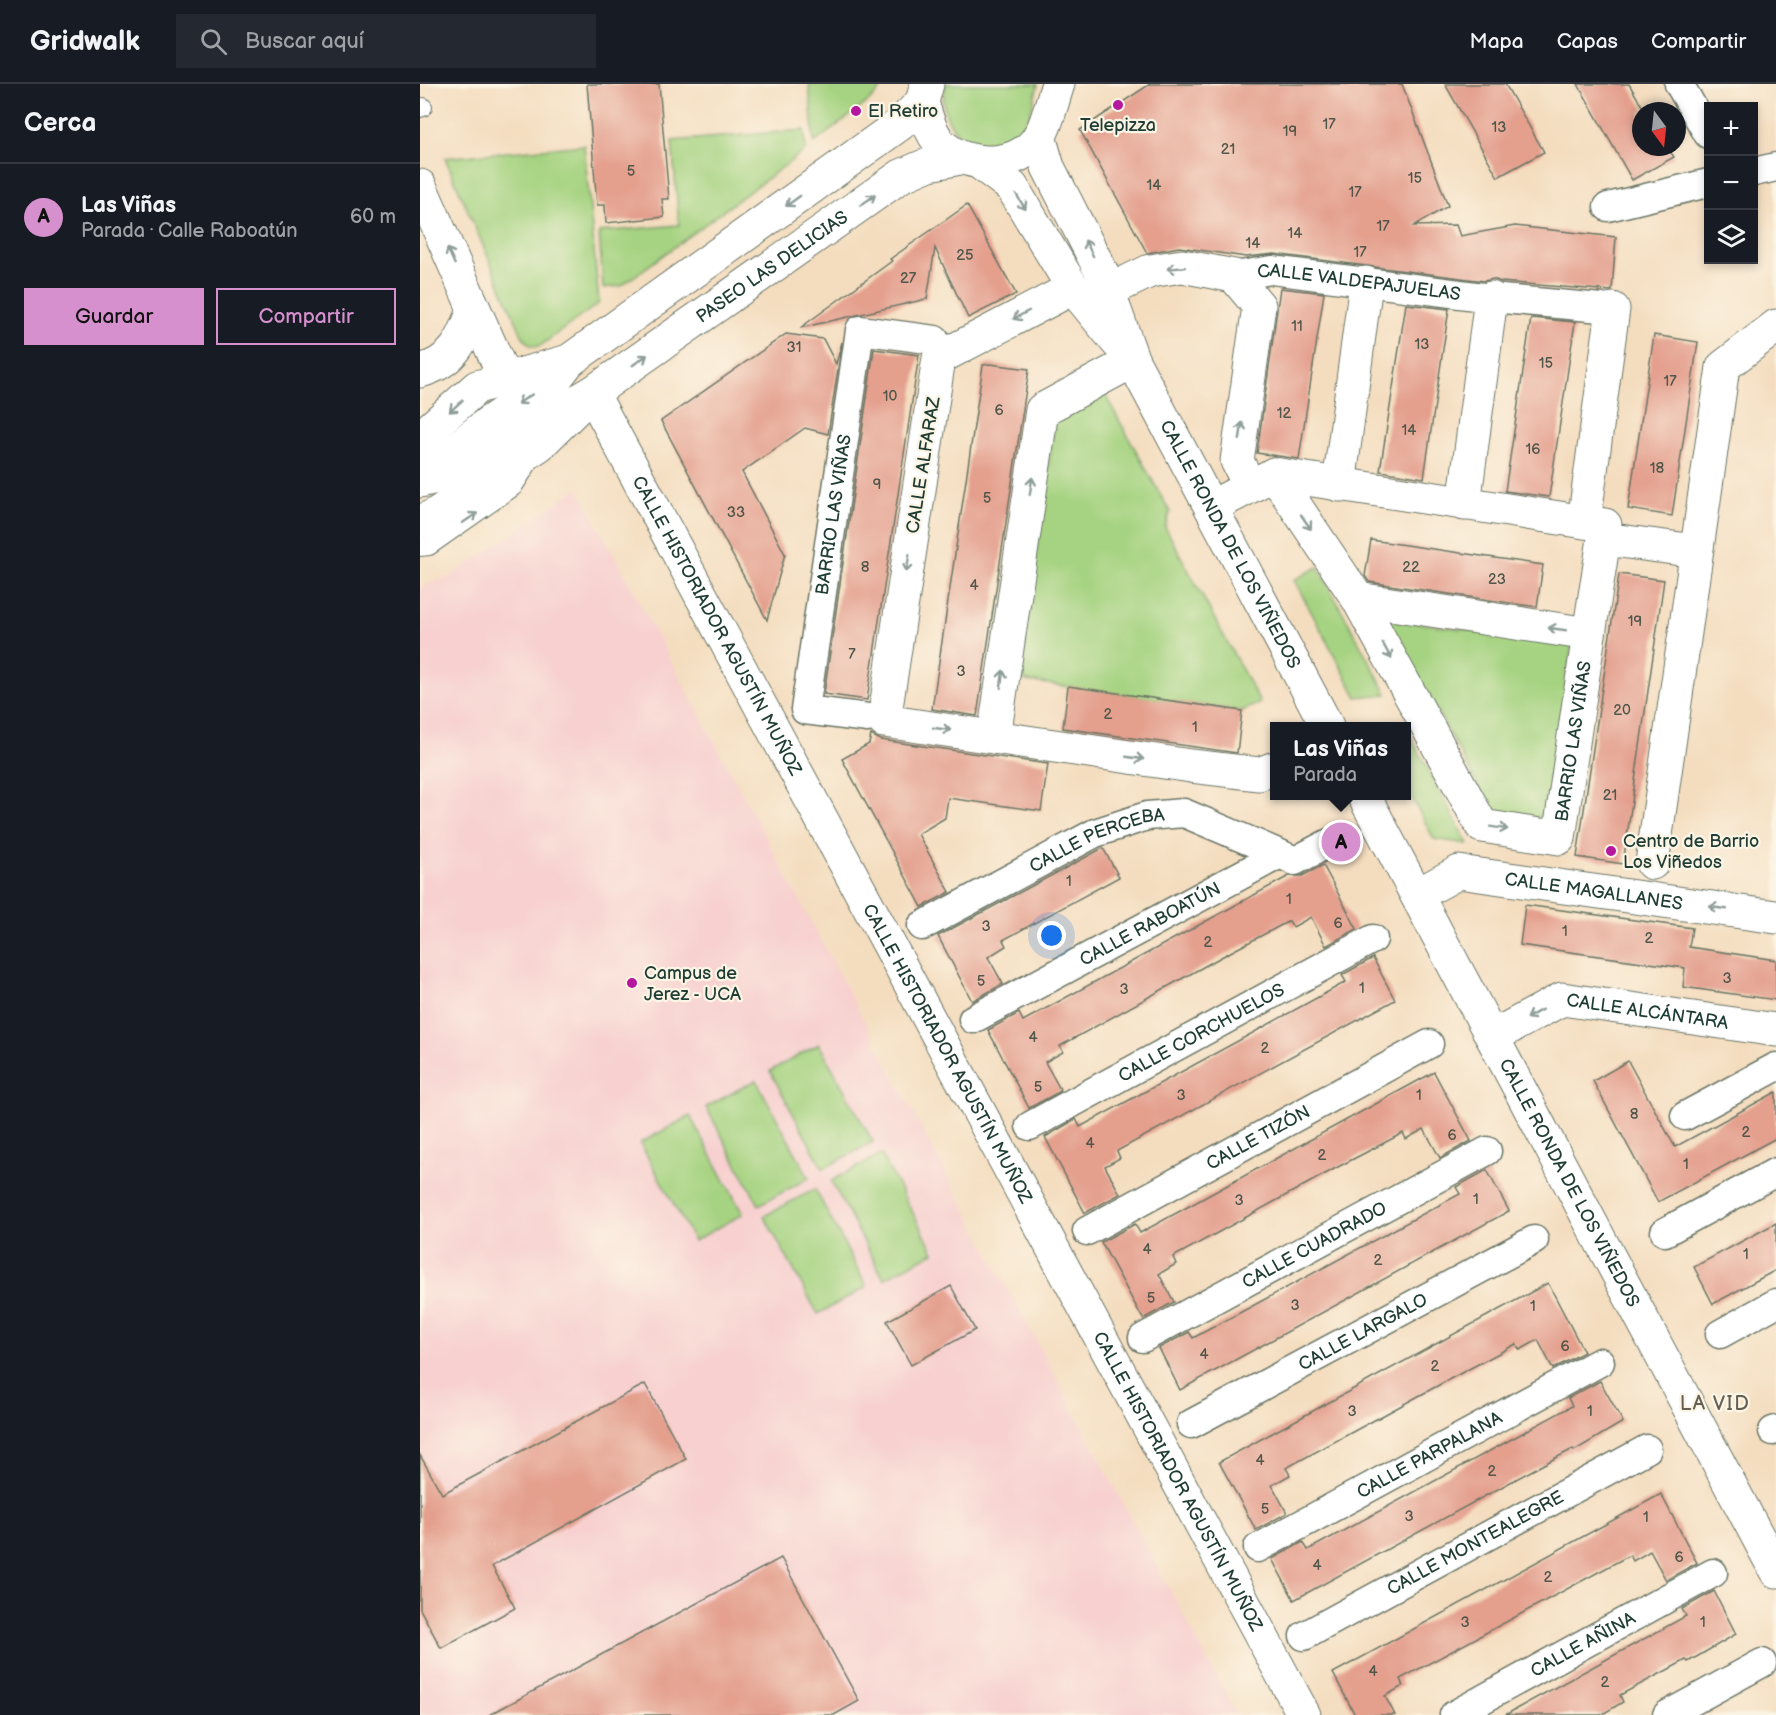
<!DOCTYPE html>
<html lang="es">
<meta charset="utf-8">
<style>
body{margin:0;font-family:"Balsamiq Sans",sans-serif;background:#242831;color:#f1f3f6}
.controls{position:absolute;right:18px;top:18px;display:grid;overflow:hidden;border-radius:0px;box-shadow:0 3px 9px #0003}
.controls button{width:54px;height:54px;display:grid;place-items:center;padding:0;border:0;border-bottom:2px solid #363941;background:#171b24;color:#f1f3f6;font:30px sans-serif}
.compass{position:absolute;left:1212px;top:18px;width:54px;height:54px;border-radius:50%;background:#171b24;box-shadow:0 3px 9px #0003;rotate:165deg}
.you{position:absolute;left:632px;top:852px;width:21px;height:21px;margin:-15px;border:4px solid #fff;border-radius:50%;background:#1a73e8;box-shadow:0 0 0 9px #1a73e833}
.badge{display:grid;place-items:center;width:39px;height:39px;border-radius:50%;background:#d690ce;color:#111;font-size:20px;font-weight:700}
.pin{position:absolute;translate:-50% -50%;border:3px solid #fff;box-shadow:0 2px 6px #0006}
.popup{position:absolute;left:850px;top:638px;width:141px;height:78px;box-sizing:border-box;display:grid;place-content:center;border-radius:0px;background:#171b24;filter:drop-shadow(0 2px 4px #0005);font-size:20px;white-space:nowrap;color:#9ea1a6}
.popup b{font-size:22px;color:#f1f3f6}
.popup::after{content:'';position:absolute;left:50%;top:100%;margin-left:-12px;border:12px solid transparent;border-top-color:#171b24}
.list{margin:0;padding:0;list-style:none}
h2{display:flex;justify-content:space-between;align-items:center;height:78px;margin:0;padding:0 24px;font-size:26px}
h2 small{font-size:20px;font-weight:400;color:#9ea1a6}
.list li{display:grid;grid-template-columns:39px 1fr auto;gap:18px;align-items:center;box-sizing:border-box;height:108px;padding:0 24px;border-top:2px solid #363941}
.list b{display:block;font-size:22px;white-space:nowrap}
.list p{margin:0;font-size:20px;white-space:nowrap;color:#9ea1a6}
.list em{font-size:20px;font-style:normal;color:#9ea1a6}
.actions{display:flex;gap:12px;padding:18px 24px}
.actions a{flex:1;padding:14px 0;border:2px solid #d690ce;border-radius:0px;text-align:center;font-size:21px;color:#d690ce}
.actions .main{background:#d690ce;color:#111}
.icon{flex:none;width:33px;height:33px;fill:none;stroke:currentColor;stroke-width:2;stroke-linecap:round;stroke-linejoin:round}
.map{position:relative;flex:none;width:1356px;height:1631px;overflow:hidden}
header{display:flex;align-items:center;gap:36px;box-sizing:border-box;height:84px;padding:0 30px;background:#171b24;border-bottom:2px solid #363941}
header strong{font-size:28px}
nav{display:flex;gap:33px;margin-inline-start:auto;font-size:21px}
.search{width:420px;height:54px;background:#242831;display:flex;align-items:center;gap:15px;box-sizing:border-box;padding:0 21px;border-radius:0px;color:#9ea1a6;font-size:22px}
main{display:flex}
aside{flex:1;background:#171b24}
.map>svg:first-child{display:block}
.built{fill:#f7d0cf}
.green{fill:#a6d381;stroke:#62885a;stroke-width:1.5}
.building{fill:#e49f8d}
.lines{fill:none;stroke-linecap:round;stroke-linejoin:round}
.service-casing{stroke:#6a7565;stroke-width:20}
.pedestrian-casing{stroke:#6a7565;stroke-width:31}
.minor-casing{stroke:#6a7565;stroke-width:35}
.tertiary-casing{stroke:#6a7565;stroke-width:35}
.service{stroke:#fff;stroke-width:18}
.pedestrian{stroke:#fff;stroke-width:28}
.minor{stroke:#fff;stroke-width:33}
.tertiary{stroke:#fff;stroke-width:33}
.oneway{stroke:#8f9e9a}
.poi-dot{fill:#b5179e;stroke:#fcf5e5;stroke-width:2}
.labels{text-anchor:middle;stroke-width:4.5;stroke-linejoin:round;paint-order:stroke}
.number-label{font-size:15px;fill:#50564a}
.poi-label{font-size:18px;fill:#1f3d34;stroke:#fcf5e5;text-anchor:start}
.street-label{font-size:18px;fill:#1f3d34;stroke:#fcf5e5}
.neighbourhood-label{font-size:20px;letter-spacing:1.5px;fill:#645f53;stroke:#fcf5e5}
</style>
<header>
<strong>Gridwalk</strong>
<div class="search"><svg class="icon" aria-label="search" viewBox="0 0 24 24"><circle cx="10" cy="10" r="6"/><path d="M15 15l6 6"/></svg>Buscar aquí</div>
<nav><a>Mapa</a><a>Capas</a><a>Compartir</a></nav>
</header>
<main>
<aside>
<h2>Cerca<small></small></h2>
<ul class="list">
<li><span class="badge">A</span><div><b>Las Viñas</b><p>Parada · Calle Raboatún</p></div><em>60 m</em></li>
</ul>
<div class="actions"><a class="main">Guardar</a><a>Compartir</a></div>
</aside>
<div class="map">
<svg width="1356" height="1631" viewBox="0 0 1356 1631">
<rect width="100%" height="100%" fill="#fcf5e5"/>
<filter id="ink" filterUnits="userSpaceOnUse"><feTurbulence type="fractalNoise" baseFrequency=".0167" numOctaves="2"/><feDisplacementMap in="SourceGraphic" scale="12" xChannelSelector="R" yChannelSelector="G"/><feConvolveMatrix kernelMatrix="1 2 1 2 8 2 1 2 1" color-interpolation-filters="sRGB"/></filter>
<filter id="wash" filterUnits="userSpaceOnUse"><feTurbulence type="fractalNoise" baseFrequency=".008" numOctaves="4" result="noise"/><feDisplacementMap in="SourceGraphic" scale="24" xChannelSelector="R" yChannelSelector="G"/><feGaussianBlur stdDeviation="1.35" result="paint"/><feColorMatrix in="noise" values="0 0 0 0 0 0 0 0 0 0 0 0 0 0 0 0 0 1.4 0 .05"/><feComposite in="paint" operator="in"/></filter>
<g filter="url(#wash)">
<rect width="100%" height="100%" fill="#f4ddbf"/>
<path class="built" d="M158,404L817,1631H0V503L32,492Z"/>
<g class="green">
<path d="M389,0H459L460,6L449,17L394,59Z"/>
<path d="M526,0H618C615,13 612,29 605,40C576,86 510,52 526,0Z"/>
<path d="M384,46L386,66L201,202L183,204L179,148L259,141L252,57Z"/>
<path d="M164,61L179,219L120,262C110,264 107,259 102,251L25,74Z"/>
<path d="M683,307L750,428L745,443L840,619L822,627L607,597L598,592L635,336Z"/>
<path d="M898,483L967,610L937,613L874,496Z"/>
<path d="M968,535L1152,560L1130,725L1119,734L1074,730L968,539Z"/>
<path d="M987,646L1048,760L1014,755L987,705Z"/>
<path d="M399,960L453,1058L403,1085L350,987Z"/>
<path d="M336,996L389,1094L339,1121L286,1023Z"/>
<path d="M270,1032L323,1130L274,1157L220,1059Z"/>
<path d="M461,1070L514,1168L464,1195L411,1097Z"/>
<path d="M395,1105L447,1203L398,1230L344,1132Z"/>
</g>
<g id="blocks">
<g class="building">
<path d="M167,0H239L249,115H242L244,133L186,139L185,121H177Z"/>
<path d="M730,0H982L1028,122L994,142L1036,141L1040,152L1095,142L1196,153L1192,207L1081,198L1073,195L1064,197L854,170L826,173L759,163L727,169L660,46Z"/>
<path d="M1025,0H1085L1124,68L1078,93Z"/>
<path d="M1158,0H1209L1225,27H1221V63H1247L1254,73L1212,96Z"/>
<path d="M547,121L596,210L548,234L515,164L507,215L380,244L472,177L470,175Z"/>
<path d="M860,204L904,209L879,375L837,369Z"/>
<path d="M986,220L1029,225L1004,394L960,387Z"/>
<path d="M1111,234L1155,238L1129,413L1085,407Z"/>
<path d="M366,250L403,255L416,280L422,258L408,350L385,344L322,388L365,470L347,536L241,337Z"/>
<path d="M1234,251L1278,258L1252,432L1208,425Z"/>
<path d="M454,265L499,271L447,616L404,610Z"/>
<path d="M570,280L609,285L557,632L512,625L563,281Z"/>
<path d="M951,456L1123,481L1117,523L949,498L945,492Z"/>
<path d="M1199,490L1244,496L1203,780L1157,773Z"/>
<path d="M648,602L822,627L817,669L643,644Z"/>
<path d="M451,651L461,656L628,680L621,727L528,714L525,734L498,750L530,808L502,823L422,675L449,660Z"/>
<path d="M683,764L699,793L583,856L586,862L568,873L583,900L552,917L518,852Z"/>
<path d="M903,781L937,845L906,862L891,833L873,843L869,837L803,872L640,962L643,968L625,978L641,1007L609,1024L568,946L599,929L603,937L869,792H882Z"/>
<path d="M1105,821L1272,844L1269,863L1356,876V916L1263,903L1265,884L1100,861Z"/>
<path d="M953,874L975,916L697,1067L700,1074L685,1082L700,1110L665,1129L625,1053L656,1035L660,1043L926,898L922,891Z"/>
<path d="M1208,977L1255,1063L1356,1008V1054L1238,1118L1173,997Z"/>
<path d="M1014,988L1051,1057L1020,1074L1004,1045L986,1055L983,1049L916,1084L753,1173L756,1180L739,1190L754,1218L723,1235L681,1158L715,1140L720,1149Z"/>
<path d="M1067,1086L1089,1127L760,1306L739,1264L769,1248L773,1254L1040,1110L1036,1103Z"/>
<path d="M1356,1139V1186L1293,1220L1274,1183Z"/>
<path d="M1128,1199L1164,1268L1133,1285L1118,1256L1100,1266L1096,1260L1030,1295L866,1384L870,1391L852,1401L867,1429L836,1446L799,1378Z"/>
<path d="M531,1202L555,1246L491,1281L467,1237Z"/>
<path d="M1180,1297L1203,1338L1154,1367L1153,1365L1122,1381L874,1516L852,1475L883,1458L888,1466L1152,1322L1148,1314Z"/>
<path d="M225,1300L266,1375L72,1482L95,1524L21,1564L0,1525V1371L22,1410Z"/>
<path d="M1241,1410L1277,1479L1246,1496L1230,1467L1213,1477L1210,1471L980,1595L983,1602L965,1612L975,1631H935L913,1589Z"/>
<path d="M361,1474L439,1617L414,1631H69Z"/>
<path d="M1294,1507L1316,1550L1268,1578L1266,1576L1200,1611L1203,1618L1181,1631H1085L1266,1532L1262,1525Z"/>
</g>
</g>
</g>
<g filter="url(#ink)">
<use href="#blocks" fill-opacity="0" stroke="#6a7565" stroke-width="1.5"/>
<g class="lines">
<defs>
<g id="service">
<path d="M0,24L3,23"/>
<path d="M0,463L9,462L93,403L111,375"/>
</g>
<g id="pedestrian">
<path d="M1259,0L1288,50"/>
<path d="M1334,88L1356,83"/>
<path d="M1188,123L1288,99"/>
<path id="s1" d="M814,192L852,186L1071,214L1193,225"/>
<path id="s2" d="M448,634L385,626L440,246L515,256"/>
<path id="s3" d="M502,842L675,749L727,732L764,729L860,770"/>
<path id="s4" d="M553,935L860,770L875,777L909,759"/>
<path d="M1265,1032L1356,983"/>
<path id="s5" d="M610,1042L953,855"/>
<path id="s6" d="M667,1147L1009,960"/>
<path d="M1245,1148L1356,1088"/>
<path d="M1300,1250L1356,1219"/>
<path id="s7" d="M723,1254L1067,1067"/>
<path id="s8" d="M771,1340L1114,1156"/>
<path d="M1353,1347L1356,1346"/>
<path id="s9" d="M838,1464L1180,1278"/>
<path id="s10" d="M884,1552L1227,1365"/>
<path id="s11" d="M1034,1631L1293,1489"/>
<path d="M1247,1631L1342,1579"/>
</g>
<g id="minor">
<path d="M0,102L85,295"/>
<path d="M653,204L519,274L464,637L771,682L839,690L855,684"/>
<path d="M688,207L730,187L762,182L814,192L839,222L817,377L830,402"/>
<path d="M0,287C34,278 43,256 54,226"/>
<path d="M0,364L2,352L57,303L149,277"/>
<path id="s12" d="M854,390L938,515L1062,742L1139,754L1169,550L938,515"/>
<path id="s13" d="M0,397L27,391L62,377L108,345L172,309L884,1631"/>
<path d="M919,401L946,199"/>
<path d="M1044,420L1071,214"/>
<path d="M791,423L854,390L1185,441L1184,455L1276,467"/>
<path d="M1164,438L1193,225"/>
<path d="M1169,550L1184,455"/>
<path d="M574,653L622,326L713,277"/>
<path d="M1232,779L1303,283L1356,242"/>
<path id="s14" d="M997,811L1039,788L1356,833"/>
<path id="s15" d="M1072,953L1142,915L1356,946"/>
</g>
<g id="tertiary">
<path d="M502,18C507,34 511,52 524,63C551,85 599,84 619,53C627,41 633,14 638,0"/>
<path id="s16" d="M619,52L628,83L681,187L713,277L907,642"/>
<path d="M560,79L592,103L653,204L698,259"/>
<path d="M0,394L68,339L136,294L149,277L480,40L502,18L507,0"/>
<path id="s17" d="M0,438L15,431L119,361L172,309L481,92L509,80L540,74"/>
<path id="s18" d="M944,712L1356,1487"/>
</g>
</defs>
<use href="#service" class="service-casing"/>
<use href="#pedestrian" class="pedestrian-casing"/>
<use href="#minor" class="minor-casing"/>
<use href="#tertiary" class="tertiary-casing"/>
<use href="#service" class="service"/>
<use href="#pedestrian" class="pedestrian"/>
<use href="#minor" class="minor"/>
<use href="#tertiary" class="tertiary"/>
</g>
<defs><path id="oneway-shaft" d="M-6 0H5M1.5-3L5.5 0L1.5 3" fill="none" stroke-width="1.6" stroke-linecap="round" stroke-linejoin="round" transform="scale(1.5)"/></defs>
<g class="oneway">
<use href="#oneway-shaft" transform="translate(448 116) rotate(-35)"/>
<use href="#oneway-shaft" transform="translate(373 117) rotate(144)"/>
<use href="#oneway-shaft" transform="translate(601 118) rotate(59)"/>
<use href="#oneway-shaft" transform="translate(669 164) rotate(-117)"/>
<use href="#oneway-shaft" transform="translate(31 172) rotate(-114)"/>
<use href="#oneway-shaft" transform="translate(756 184) rotate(175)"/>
<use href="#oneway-shaft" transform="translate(601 231) rotate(152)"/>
<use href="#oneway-shaft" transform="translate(220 276) rotate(-35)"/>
<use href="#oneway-shaft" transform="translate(105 315) rotate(147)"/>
<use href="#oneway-shaft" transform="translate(36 322) rotate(138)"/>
<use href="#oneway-shaft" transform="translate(821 347) rotate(-82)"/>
<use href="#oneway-shaft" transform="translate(611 402) rotate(-82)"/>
<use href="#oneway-shaft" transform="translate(50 434) rotate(-34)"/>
<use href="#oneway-shaft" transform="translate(886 438) rotate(56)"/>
<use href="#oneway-shaft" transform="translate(488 479) rotate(99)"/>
<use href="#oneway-shaft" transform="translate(1137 545) rotate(-172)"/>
<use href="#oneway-shaft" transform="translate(967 567) rotate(61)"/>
<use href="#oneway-shaft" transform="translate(582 595) rotate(-82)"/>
<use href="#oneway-shaft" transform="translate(522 645) rotate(8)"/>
<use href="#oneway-shaft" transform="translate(715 674) rotate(8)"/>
<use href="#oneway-shaft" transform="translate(1079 744) rotate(9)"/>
<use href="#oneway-shaft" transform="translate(1298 824) rotate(-172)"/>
<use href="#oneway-shaft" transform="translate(1114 930) rotate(151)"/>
</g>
</g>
<g class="poi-dot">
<circle cx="698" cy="21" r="6"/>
<circle cx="436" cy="27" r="6"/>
<circle cx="1191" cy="767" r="6"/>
<circle cx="212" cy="899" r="6"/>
</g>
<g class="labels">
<g class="number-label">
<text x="909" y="45">17</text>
<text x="1079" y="48">13</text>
<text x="870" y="52">19</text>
<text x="808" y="70">21</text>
<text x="211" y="92">5</text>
<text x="995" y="99">15</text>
<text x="734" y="106">14</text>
<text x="935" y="113">17</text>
<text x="963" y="147">17</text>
<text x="875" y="154">14</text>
<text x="833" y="164">14</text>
<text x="940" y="173">17</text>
<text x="545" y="176">25</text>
<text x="488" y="199">27</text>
<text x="877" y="247">11</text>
<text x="1002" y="265">13</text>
<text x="374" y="268">31</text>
<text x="1126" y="284">15</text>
<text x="1250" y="302">17</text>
<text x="470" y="317">10</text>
<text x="579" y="331">6</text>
<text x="864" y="334">12</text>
<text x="989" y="351">14</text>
<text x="1113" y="370">16</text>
<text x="1237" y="389">18</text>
<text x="457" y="405">9</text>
<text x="567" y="419">5</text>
<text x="316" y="433">33</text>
<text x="445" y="488">8</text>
<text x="991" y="488">22</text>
<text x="1077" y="500">23</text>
<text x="554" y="506">4</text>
<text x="1215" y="542">19</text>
<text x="432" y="575">7</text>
<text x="541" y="592">3</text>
<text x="1202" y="631">20</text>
<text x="688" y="635">2</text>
<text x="775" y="648">1</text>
<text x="1190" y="716">21</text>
<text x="649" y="802">1</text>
<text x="869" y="820">1</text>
<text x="918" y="844">6</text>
<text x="566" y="847">3</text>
<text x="1145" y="852">1</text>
<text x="1229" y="859">2</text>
<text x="788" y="863">2</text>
<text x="1307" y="899">3</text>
<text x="561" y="902">5</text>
<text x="942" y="909">1</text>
<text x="704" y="910">3</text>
<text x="613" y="958">4</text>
<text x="845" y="969">2</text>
<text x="618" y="1008">5</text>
<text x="761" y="1016">3</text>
<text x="999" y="1016">1</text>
<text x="1214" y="1035">8</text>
<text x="1326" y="1053">2</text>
<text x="1032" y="1056">6</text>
<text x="670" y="1064">4</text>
<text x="902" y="1076">2</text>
<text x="1266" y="1085">1</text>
<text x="1056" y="1120">1</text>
<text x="819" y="1121">3</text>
<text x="727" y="1170">4</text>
<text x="1326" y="1175">1</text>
<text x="958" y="1181">2</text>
<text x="731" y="1219">5</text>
<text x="875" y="1226">3</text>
<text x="1113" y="1227">1</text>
<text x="1145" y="1267">6</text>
<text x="784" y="1275">4</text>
<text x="1015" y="1287">2</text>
<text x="932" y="1332">3</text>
<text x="1170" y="1332">1</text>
<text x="840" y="1381">4</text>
<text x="1072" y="1392">2</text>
<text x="845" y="1430">5</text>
<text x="989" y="1437">3</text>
<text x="1226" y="1438">1</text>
<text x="1259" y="1478">6</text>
<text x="897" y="1486">4</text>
<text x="1128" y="1498">2</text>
<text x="1045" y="1543">3</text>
<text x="1283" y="1543">1</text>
<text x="953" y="1592">4</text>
<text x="1185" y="1603">2</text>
</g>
<g class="poi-label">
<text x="448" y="33">El Retiro</text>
<text x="698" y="47" text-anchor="middle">Telepizza</text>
<text x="1203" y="763">Centro de Barrio<tspan x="1203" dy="21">Los Viñedos</tspan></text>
<text x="224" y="895">Campus de<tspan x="224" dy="21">Jerez - UCA</tspan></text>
</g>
<g class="street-label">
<text dy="6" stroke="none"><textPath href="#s17" startOffset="436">PASEO LAS DELICIAS</textPath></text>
<text dy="6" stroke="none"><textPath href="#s1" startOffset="126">CALLE VALDEPAJUELAS</textPath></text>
<text transform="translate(503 381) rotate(-81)" y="6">CALLE ALFARAZ</text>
<text dy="6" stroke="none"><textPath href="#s2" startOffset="261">BARRIO LAS VIÑAS</textPath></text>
<text dy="6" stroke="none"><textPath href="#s16" startOffset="452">CALLE RONDA DE LOS VIÑEDOS</textPath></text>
<text dy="6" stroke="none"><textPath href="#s13" startOffset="459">CALLE HISTORIADOR AGUSTÍN MUÑOZ</textPath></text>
<text dy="6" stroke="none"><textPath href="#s12" startOffset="585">BARRIO LAS VIÑAS</textPath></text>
<text dy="6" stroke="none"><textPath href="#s3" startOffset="196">CALLE PERCEBA</textPath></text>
<text dy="6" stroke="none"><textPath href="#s14" startOffset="184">CALLE MAGALLANES</textPath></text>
<text dy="6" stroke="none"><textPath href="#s4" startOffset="201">CALLE RABOATÚN</textPath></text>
<text dy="6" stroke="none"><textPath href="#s15" startOffset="166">CALLE ALCÁNTARA</textPath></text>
<text dy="6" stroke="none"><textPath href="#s5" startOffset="195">CALLE CORCHUELOS</textPath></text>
<text dy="6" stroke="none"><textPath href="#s13" startOffset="945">CALLE HISTORIADOR AGUSTÍN MUÑOZ</textPath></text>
<text dy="6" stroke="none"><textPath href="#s6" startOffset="195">CALLE TIZÓN</textPath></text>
<text dy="6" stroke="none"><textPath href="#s18" startOffset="438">CALLE RONDA DE LOS VIÑEDOS</textPath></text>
<text dy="6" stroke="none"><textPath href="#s7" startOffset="195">CALLE CUADRADO</textPath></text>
<text dy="6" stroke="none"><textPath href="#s8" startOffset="195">CALLE LARGALO</textPath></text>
<text dy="6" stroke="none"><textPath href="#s9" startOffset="195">CALLE PARPALANA</textPath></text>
<text dy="6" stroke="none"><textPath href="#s13" startOffset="1431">CALLE HISTORIADOR AGUSTÍN MUÑOZ</textPath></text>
<text dy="6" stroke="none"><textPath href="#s10" startOffset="195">CALLE MONTEALEGRE</textPath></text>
<text dy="6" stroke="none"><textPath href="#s11" startOffset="147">CALLE AÑINA</textPath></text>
</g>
<g class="neighbourhood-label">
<text x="1295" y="1326">LA VID</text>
</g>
</g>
</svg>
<div class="controls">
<button>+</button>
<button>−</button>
<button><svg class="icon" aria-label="layers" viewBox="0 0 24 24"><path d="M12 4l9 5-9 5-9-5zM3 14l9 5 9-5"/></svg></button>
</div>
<svg class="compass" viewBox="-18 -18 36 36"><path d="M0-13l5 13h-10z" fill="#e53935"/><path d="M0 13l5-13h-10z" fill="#9ea1a6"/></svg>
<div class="you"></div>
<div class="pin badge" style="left:921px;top:758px">A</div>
<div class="popup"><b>Las Viñas</b>Parada</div>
</div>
</main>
